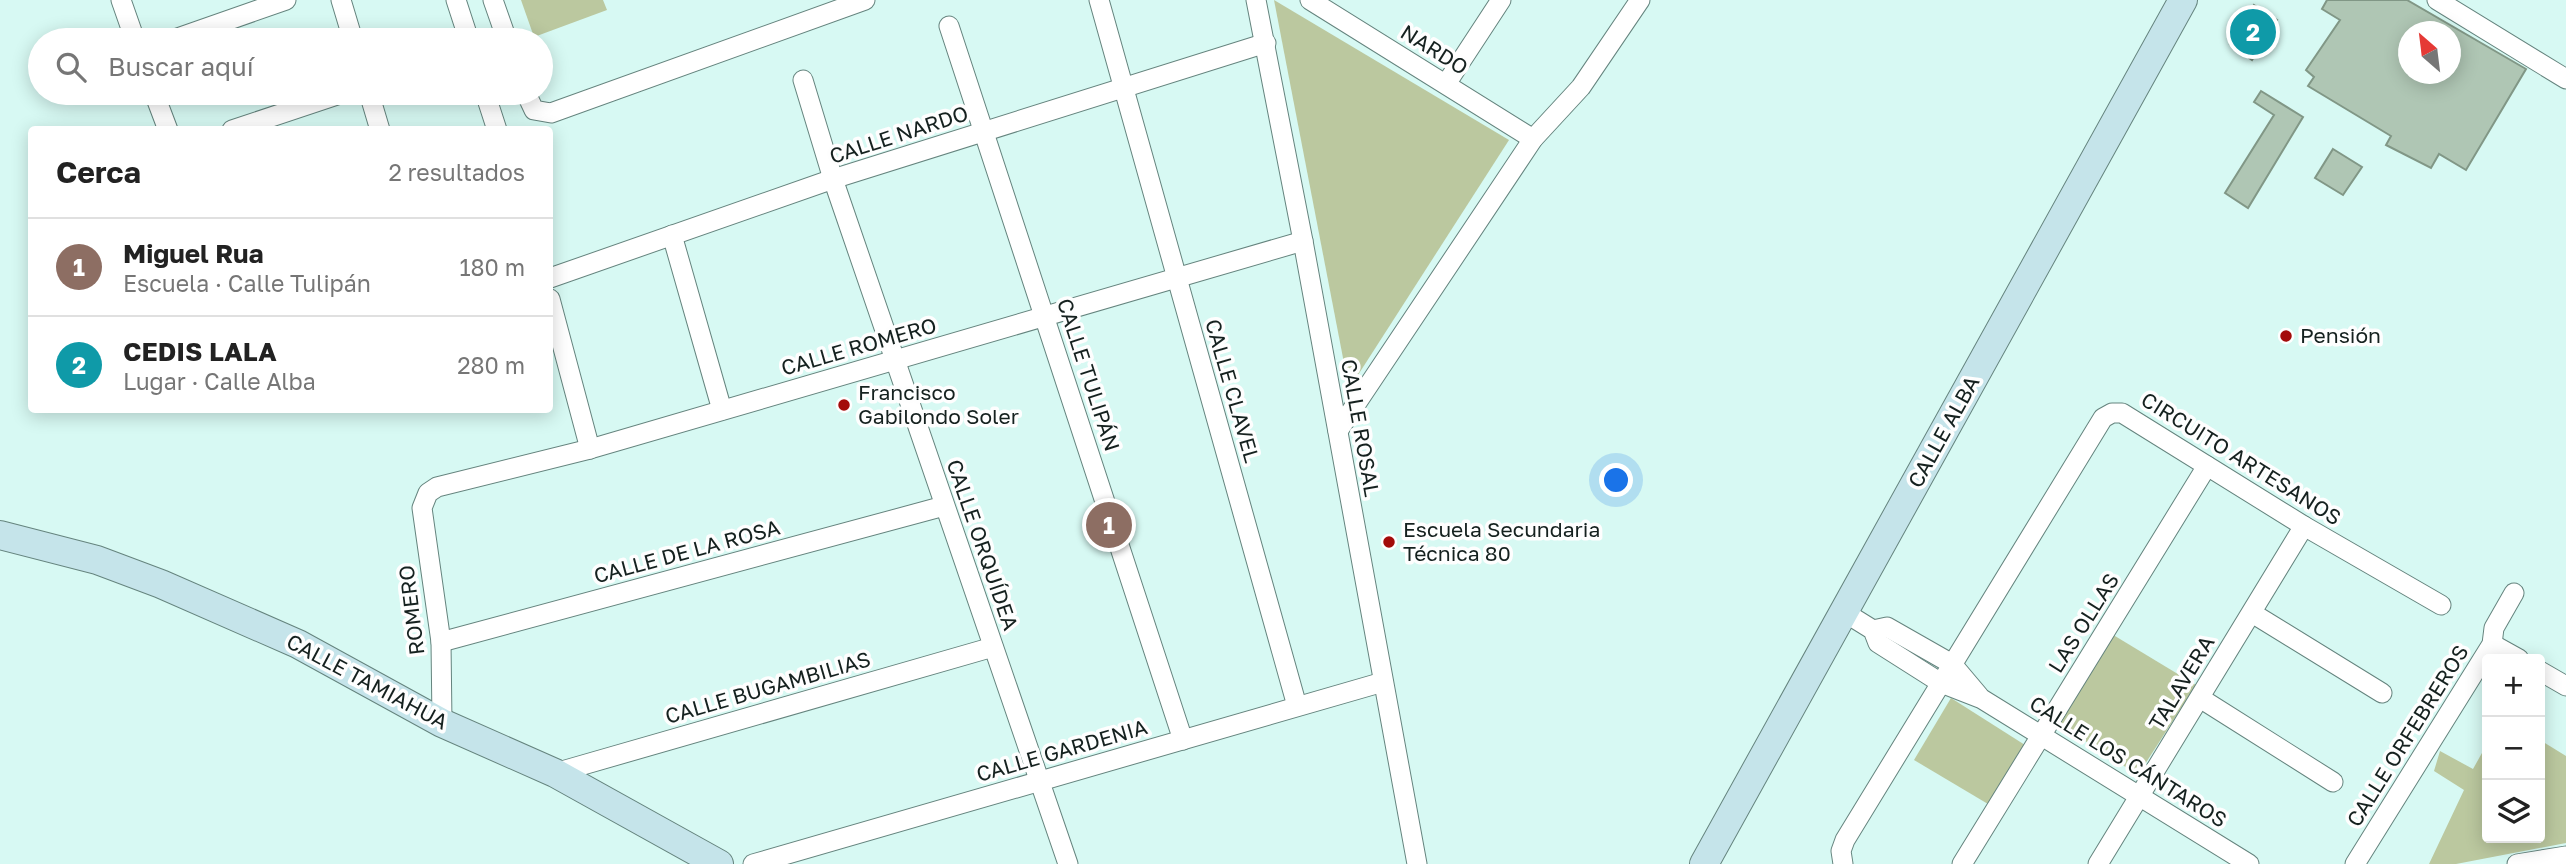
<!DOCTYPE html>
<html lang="es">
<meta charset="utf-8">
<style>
body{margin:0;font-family:"Golos Text",sans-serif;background:#f2f2f2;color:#222}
.controls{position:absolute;right:21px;bottom:21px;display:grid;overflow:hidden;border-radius:7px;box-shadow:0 4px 18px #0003}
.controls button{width:63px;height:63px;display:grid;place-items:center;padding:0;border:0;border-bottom:2px solid #e0e0e0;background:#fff;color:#222;font:35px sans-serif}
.compass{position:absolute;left:2398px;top:21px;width:63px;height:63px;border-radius:50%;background:#fff;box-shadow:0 4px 18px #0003;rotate:332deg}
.you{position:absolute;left:1617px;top:481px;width:24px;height:24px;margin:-18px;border:5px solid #fff;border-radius:50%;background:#1a73e8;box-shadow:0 0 0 10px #1a73e833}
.badge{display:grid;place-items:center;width:46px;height:46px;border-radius:50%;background:#111827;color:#fff;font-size:23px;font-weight:700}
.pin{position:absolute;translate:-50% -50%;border:4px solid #fff;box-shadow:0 2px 7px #0006}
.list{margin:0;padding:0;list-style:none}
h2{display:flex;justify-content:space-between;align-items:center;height:91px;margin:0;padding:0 28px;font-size:30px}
h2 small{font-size:23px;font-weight:400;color:#767676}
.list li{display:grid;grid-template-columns:46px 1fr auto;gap:21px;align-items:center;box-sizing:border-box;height:98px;padding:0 28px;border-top:2px solid #e0e0e0}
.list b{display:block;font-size:26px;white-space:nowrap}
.list p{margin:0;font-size:23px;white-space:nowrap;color:#767676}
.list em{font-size:23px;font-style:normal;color:#767676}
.icon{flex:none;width:38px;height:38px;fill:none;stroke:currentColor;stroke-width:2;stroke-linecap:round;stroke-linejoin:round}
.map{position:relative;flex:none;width:2566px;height:864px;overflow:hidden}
.search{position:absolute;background:#fff;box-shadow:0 4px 18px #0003;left:28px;top:28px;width:525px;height:77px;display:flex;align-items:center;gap:18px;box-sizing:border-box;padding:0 24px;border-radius:38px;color:#767676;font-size:26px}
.panel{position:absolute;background:#fff;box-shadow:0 4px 18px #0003;left:28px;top:126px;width:525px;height:287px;border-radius:7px}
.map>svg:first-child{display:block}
.green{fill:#bbc89f}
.building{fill:#afc6b4;stroke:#819786;stroke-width:2;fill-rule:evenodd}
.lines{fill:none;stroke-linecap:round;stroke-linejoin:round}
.street-casing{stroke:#65847e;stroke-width:21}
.secondary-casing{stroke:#65847e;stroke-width:30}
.street{stroke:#fff;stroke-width:19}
.secondary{stroke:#c5e4ea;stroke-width:28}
.poi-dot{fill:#a30b0a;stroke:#fefefe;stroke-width:2.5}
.labels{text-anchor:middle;stroke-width:7;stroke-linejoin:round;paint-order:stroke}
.street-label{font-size:21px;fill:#15211f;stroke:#fefefe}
.poi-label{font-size:21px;fill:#15211f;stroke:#fefefe;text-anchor:start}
</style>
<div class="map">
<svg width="2566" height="864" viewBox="0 0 2566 864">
<rect width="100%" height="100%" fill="#d7f9f3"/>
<g class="green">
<path d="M521,0H603L607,10L534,37Z"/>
<path d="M1274,0L1509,140L1349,389Z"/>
<path d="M2110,633L2196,685L2138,775L2054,721Z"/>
<path d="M1951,698L2025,745L1988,804L1914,760Z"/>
<path d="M2540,740L2566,756V843L2456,864H2429L2464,790L2434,771L2440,751L2473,769L2487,744V838H2540Z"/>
</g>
<g class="building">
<path d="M2327,0H2407L2526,69L2466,170L2439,154L2431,168L2386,145L2391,136L2308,86L2314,77L2306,70L2340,20L2322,9ZM2408,32H2450V74H2408Z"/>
<path d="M2254,5L2277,20L2252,60L2230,44Z"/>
<path d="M2261,91L2303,117L2248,208L2225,193L2274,115L2254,102Z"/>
<path d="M2333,149L2362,167L2343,195L2315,178Z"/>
</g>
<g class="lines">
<defs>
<g id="street">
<path d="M121,0L135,40"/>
<path d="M341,0L353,40"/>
<path d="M456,0L469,40"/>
<path d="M493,0L507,40"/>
<path d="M1099,0L1297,706"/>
<path d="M1256,0L1303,241L1417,864"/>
<path d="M1310,0L1533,139"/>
<path d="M2437,0L2566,79"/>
<path d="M949,26L1183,740"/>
<path d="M172,40L286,0"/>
<path d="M803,80L833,179L1068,864"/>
<path d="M1446,84L1501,0"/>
<path d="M154,93L168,130"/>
<path d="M369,93L380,130"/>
<path d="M485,93L497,130"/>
<path d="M526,93L534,110L551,113L865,0"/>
<path d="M232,130L343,93"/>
<path d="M672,235L722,410"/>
<path d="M550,278L833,179L1266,43"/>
<path d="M550,299L590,449"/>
<path d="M1338,431L1533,139L1581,87L1640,0"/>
<path d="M1844,612L1873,630L1878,643L1941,683L1982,699L2249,864"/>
<path d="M2252,613L2382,693"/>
<path d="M1873,630L1887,627L1952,664L1979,696"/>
<path d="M441,642L944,506"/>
<path d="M2492,644L2519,659"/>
<path d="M2540,671L2566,686"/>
<path d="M2200,698L2333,782"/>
<path d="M442,723L441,642L422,508L428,493L437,487L590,449L1303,241"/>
<path d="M555,773L993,647"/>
<path d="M753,864L1383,682"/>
<path d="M1843,864L1841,851L1845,840L2103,418L2112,413H2122L2304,526L2441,605"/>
<path d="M1962,864L2207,466"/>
<path d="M2098,864L2304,526"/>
<path d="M2355,864L2492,644L2494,628L2514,593"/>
<path d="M2517,864L2566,856"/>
</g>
<g id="secondary">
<path d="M0,535L97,560L161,584L298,644L442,723L555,773L719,864"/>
<path d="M1704,864L2183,0"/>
</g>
</defs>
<use href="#street" class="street-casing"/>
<use href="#secondary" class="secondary-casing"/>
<use href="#street" class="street"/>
<use href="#secondary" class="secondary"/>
</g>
<g class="poi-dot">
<circle cx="2286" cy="336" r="7"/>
<circle cx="844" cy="405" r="7"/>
<circle cx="1389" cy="542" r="7"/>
</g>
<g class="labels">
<g class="street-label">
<text transform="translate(1434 50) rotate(32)" y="7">NARDO</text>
<text transform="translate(899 135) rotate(-18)" y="7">CALLE NARDO</text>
<text transform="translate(859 347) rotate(-16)" y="7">CALLE ROMERO</text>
<text transform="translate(1088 375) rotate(72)" y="7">CALLE TULIPÁN</text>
<text transform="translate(1232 391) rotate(74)" y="7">CALLE CLAVEL</text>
<text transform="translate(1360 428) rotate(80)" y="7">CALLE ROSAL</text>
<text transform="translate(1944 432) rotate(-61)" y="7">CALLE ALBA</text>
<text transform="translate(2241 459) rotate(32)" y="7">CIRCUITO ARTESANOS</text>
<text transform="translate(982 545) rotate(71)" y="7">CALLE ORQUÍDEA</text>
<text transform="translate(687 552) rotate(-15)" y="7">CALLE DE LA ROSA</text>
<text transform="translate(412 610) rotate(-97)" y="7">ROMERO</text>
<text transform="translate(2084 623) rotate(-58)" y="7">LAS OLLAS</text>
<text transform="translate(367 682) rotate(28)" y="7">CALLE TAMIAHUA</text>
<text transform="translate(2182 683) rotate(-59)" y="7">TALAVERA</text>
<text transform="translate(768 688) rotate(-16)" y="7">CALLE BUGAMBILIAS</text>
<text transform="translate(2408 736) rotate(-58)" y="7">CALLE ORFEBREROS</text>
<text transform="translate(1062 751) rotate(-16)" y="7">CALLE GARDENIA</text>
<text transform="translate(2128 762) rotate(32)" y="7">CALLE LOS CÁNTAROS</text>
</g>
<g class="poi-label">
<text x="2300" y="343">Pensión</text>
<text x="858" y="400">Francisco<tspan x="858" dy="24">Gabilondo Soler</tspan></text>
<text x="1403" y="537">Escuela Secundaria<tspan x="1403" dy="24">Técnica 80</tspan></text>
</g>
</g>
</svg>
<div class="controls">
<button>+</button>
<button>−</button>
<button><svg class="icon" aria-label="layers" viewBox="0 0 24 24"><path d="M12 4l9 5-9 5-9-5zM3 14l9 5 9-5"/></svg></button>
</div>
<svg class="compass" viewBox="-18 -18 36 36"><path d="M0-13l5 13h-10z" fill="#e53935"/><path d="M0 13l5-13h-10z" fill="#767676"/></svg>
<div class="you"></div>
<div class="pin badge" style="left:1109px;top:525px;background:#8d6e63">1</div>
<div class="pin badge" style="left:2253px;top:32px;background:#0f9aa8">2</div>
<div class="search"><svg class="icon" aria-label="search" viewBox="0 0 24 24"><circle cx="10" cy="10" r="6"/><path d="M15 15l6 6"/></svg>Buscar aquí</div>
<section class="panel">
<h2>Cerca<small>2 resultados</small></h2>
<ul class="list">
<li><span class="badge" style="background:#8d6e63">1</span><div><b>Miguel Rua</b><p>Escuela · Calle Tulipán</p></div><em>180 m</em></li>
<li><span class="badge" style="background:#0f9aa8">2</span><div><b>CEDIS LALA</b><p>Lugar · Calle Alba</p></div><em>280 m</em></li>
</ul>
</section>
</div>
